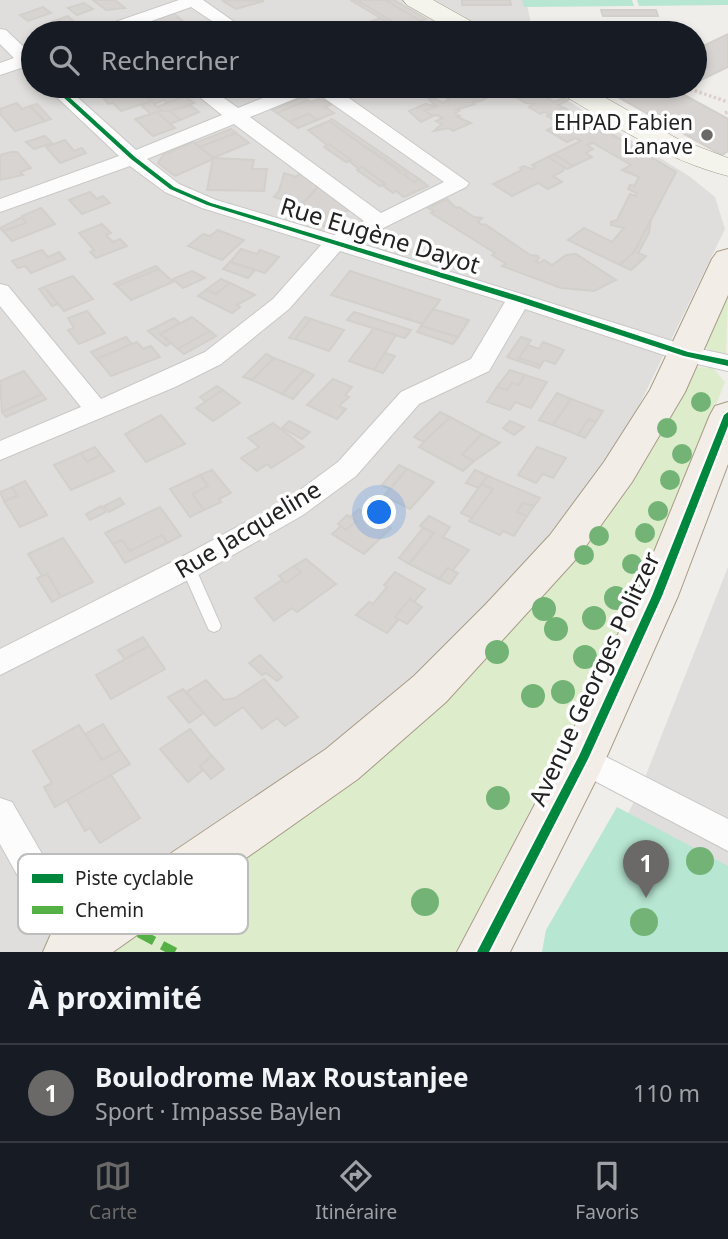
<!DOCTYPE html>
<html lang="fr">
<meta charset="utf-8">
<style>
body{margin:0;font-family:"Noto Sans",sans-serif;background:#242831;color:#f1f3f6}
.you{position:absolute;left:380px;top:513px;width:24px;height:24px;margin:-18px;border:5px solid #fff;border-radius:50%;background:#1a73e8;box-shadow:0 0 0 10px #1a73e833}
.badge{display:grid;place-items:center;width:46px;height:46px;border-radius:50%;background:#6a6968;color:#fff;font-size:23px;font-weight:700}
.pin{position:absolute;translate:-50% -58px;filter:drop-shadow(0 2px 4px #0008)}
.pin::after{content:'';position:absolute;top:37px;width:24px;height:21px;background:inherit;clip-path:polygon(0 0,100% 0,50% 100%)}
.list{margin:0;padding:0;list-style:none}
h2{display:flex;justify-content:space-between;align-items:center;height:91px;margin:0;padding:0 28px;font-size:30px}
h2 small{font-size:23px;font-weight:400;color:#9ea1a6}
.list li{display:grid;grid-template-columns:46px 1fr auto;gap:21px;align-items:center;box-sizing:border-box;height:98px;padding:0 28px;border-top:2px solid #363941}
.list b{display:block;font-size:26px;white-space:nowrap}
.list p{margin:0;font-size:23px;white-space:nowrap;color:#9ea1a6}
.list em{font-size:23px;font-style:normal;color:#9ea1a6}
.icon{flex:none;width:38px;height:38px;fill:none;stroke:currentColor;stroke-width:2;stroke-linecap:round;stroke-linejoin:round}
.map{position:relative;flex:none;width:728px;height:952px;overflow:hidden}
.search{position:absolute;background:#171b24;box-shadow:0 4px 10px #0003;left:21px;right:21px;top:21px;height:77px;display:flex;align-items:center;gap:18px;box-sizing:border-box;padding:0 24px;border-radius:38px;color:#9ea1a6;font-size:26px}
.sheet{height:189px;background:#171b24}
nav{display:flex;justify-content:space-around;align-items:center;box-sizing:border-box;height:98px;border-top:2px solid #363941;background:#171b24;font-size:19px;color:#9ea1a6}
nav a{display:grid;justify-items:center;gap:4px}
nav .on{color:#6a6968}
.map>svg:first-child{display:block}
.residential{fill:#dfdedc}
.grass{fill:#ddeccb}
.pitch{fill:#b7e6d2}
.building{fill:#d7d4d2;stroke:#d3d0cc;stroke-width:2}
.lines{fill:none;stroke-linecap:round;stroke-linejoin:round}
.lane-casing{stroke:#c9c8c7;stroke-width:2}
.street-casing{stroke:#c9c8c7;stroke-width:2}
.secondary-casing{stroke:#999a82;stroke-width:1}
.primary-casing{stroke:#a79c86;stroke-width:2}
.path{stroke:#dccecd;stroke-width:3.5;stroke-dasharray:2.5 2.5;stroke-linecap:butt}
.lane{fill:#fdfcfc;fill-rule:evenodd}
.street{fill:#fdfcfc;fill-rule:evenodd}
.secondary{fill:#f4f4ed;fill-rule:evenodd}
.primary{fill:#f3ede7;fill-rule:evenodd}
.quiet{stroke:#55b145;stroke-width:9;stroke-dasharray:17 9;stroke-linecap:butt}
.cycleway-casing{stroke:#fff;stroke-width:4}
.cycleway{fill:#00873e;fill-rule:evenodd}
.tree{fill:#73b476}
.poi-dot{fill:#6a6968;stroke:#fff;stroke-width:2.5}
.labels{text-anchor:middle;stroke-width:7;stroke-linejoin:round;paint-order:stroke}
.far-poi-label{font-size:21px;fill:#222;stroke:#fff;text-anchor:end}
.street-label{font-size:24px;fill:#222;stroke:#fff}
.key{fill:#fff;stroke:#bdbdbd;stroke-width:2}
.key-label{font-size:19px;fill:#222}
</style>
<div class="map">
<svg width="728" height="952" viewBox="0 0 728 952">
<rect width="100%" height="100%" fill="#f0eeeb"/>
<g class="residential">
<path d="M0,0H526L533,33H33V86H544L689,176L715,197L725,229L612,461L531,571L399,707L56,952H0Z"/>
<path d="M728,567V952H560L642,785Z"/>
</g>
<g class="grass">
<path d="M721,298L728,299L726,355L709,350L702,343Z"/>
<path d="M692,367L713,368L725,382L656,556L549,774L456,952H86L438,691Z"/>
</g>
<g class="pitch">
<path d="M522,0H632L634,6L524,7Z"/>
<path d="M637,0H728V5L639,6Z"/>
<path d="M617,807L728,866V952H542L546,930Z"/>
</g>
<g class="building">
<path d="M93,0H115L125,8L106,10Z"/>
<path d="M356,0H385L421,21L403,28Z"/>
<path d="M356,0L398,25L394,26L352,1Z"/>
<path d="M385,0H394L426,19L421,21Z"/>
<path d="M462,0H510L511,5H462Z"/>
<path d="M223,1L225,0L264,1L236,9Z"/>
<path d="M84,3L93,9L77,15L68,8Z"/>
<path d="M43,7L51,13L28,21L20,15Z"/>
<path d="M601,10H656L658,16H603Z"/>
<path d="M173,13L189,26L203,33H169L154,20Z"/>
<path d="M68,16L79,27L62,33L39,31L53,26L49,23Z"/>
<path d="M380,18L394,26L376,33H340Z"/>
<path d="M305,24L311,28L321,24L328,29L318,33H282L285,32L279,28L289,25L294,29Z"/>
<path d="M544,24L577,25L578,33H527Z"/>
<path d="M728,34V67L695,83V50Z"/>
<path d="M150,86H172L185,96L167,103L164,100L154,104L138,90Z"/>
<path d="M247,86H278L254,96L242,88Z"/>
<path d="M466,86H531L554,102L563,98L568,100L559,105L564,108L550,115L545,112L540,114L529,107L534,104L526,103L502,89L481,101L473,102L475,104L456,110L459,111L455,113L460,116L457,117L471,123L453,131L448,128L434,131L442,124L436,121L443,118L437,115L433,116L424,111L436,106L429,99L434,98L443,103L449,99L447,98L472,89Z"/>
<path d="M598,86H688L677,91L728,119V151L722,155Z"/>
<path d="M138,90L152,101L121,111L113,103L108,104L104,99Z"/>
<path d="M185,96L194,103L165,113L157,107Z"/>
<path d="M304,97L308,100L277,113L272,110Z"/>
<path d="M319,99L332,104L325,107L334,113L317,120L308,114L290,122L277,113L308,100L311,102Z"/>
<path d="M152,101L157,107L162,111L151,114L141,105Z"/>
<path d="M17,103L22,109L30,106L45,121L15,131L0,114V109Z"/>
<path d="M37,104L51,119L45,121L30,106Z"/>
<path d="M425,104L436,106L424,111L433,116L421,122L409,111Z"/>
<path d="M190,105L199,112L180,120L170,111Z"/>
<path d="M564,108L578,115L560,123L547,116Z"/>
<path d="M162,111H170L180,120L170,124L157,112Z"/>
<path d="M157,112L170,124L175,128L153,136L135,119Z"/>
<path d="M308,114L317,120L298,128L290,122Z"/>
<path d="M578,115L604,134L608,132L676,172L635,251L620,265L568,240L584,228L612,242L624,228L611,225V222L617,220L630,194L636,196L637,193L628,189L630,185L634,186L639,177L622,170L631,165L593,143L587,145L593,149L586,153L592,157L573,166L554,154L581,141L575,138L567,142L547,130Z"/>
<path d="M332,119L389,158L419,179L414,182L410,179L404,175L407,174L339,129L329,121Z"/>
<path d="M329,121L414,182L419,179L428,186L404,197L396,191L393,193L382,185L385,184L362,167L359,169L349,161L351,160L327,145L308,130Z"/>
<path d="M231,129L236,133L200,147L195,143Z"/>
<path d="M236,133L249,143L213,158L200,147Z"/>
<path d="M45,136L52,143L34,149L26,142Z"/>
<path d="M65,140L74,151L82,148L86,153L60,163L46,147Z"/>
<path d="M193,142L213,158L211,160L175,176L158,163L163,155Z"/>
<path d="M329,144L351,160L346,162L324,147Z"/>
<path d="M11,152H17L31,168L20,172L23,175L0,180V155Z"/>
<path d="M554,154L573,166L567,169L548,157Z"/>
<path d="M548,157L564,167L563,171L553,176L562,182L548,189L538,183L512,196L493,184L522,170L520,168L523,166L532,169L535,167L532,165Z"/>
<path d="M213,158L254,160L252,169H267L264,191L207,190Z"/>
<path d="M362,167L385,184L380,186L357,170Z"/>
<path d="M302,171L314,179L311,182L321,184L301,205L274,197L279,191L284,173L296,177Z"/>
<path d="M321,184L353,208L335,216L326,227L292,216Z"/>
<path d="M90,192L97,199L103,196L110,203L82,214L69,200Z"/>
<path d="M447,199L456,208L459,207L474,217L482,218L478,222L482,225L485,224L530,255L538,256L539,258L536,261L539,263L544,260L552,265L566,255L576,254L616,280L594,291L561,288L502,266L506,264L492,255L495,253L431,213L434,211L428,208Z"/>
<path d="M41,208L55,224L12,241L3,231L26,223L22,216Z"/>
<path d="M22,217L26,223L3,231L0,228Z"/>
<path d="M651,219L649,233L638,253L646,256L631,270L620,265L635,251Z"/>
<path d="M102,224L111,233L106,235L113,242L120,239L127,246L96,258L90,252L94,250L79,233Z"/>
<path d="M218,230L244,240L222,260L188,246L203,234L210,236Z"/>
<path d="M241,249L257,254L260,250L279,257L265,273L230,262Z"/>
<path d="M42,250L48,257L59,252L65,259L31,273L25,266L18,268L12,261Z"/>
<path d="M230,262L255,270L248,278L223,269Z"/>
<path d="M156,266L159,269L117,286L114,284Z"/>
<path d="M159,269L173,282L131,300L117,286Z"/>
<path d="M192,271L205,278L183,288L173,279Z"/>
<path d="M350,271L440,300L423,324L331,295Z"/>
<path d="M73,276L93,299L64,311L44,287Z"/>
<path d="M221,279L230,283L216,294L206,290Z"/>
<path d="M230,283L255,295L237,305L240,307L232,313L198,296L206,290L216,294Z"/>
<path d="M44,287L58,304L52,306L39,289Z"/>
<path d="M433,309L469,320L458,337L421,326Z"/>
<path d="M87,311L105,333L79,344L68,330L74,328L68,318Z"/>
<path d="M354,312L411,330L405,338L347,320Z"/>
<path d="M192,317L210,331L178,349L160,334Z"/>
<path d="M305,317L311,319L295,339L289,338Z"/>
<path d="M174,318L180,323L160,334L171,343L166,346L148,331Z"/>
<path d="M311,319L344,330L329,351L295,339Z"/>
<path d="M421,326L458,337L453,344L417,332Z"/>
<path d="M374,328L396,335L374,370L349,361Z"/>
<path d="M210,331L216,336L184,354L178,349Z"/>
<path d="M126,337L132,344L97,359L91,352Z"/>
<path d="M521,337L531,340L519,358L541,365L539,368L507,357Z"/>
<path d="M137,342L143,349L151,346L160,357L111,376L97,359Z"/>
<path d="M543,342L564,350L555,364L544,360L541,365L519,358L528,345L539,349Z"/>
<path d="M385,353L395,356L383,373L374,370Z"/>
<path d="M266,354L274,358L252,380L243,377Z"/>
<path d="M274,358L304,370L282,394L252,380Z"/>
<path d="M304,370L314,375L293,399L282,394Z"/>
<path d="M510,370L525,375L519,385L512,383L507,390L497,387Z"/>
<path d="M24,371L42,394L2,412L0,381Z"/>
<path d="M525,375L547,382L531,408L515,402L510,410L487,402L497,387L507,390L512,383L519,385Z"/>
<path d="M333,379L352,387L345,395L349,397L339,406L346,409L337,419L307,405Z"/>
<path d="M217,386L223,390L206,402L200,397Z"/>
<path d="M223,390L240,403L213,421L196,408Z"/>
<path d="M557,393L571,399L553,425L539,420Z"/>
<path d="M42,394L46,399L6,417L2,412Z"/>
<path d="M571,399L603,411L596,422L589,419L578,435L553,425Z"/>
<path d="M440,412L450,417L424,442L414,437Z"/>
<path d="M161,415L185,444L146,462L125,434Z"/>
<path d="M450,417L482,434L462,455L474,461L463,471L419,447Z"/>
<path d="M589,419L596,422L585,438L578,435Z"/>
<path d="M289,421L310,432L302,439L282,428Z"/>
<path d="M510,421L524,427L514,435L503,428Z"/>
<path d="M273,423L304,447L271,468L267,464L257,471L241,458L259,447L248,438Z"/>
<path d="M482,434L500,443L474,461L462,455Z"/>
<path d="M95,447L101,455L87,462L81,453Z"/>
<path d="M537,447L566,458L553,478L543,474L536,483L518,475Z"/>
<path d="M81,453L87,462L101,455L114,471L71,490L54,465Z"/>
<path d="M399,465L407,469L390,489L382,485Z"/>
<path d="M407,469L434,482L410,509L384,496Z"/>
<path d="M212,470L231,493L219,499L221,502L204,510L192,494L208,486L200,475Z"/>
<path d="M475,470L488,476L479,488L466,483Z"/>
<path d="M200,475L208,486L192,494L204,510L190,517L170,489Z"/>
<path d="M488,476L540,498L534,506L523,503L517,512L527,516L514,536L503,531L500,535L469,521L493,489L481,484Z"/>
<path d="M25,481L47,515L20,527L4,501L17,496L12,487Z"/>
<path d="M481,484L493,489L472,518L461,513Z"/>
<path d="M12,487L17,496L4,501L0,492Z"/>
<path d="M120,498L124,504L109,512L104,506Z"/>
<path d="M523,503L534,506L527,516L517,512Z"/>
<path d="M101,506L106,512L90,520L86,514Z"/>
<path d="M160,507L181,536L167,543L162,535L130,551L122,540L113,544L105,533Z"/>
<path d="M359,509L391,528L364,554L332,534L341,526L346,530L356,521L350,517Z"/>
<path d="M347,515L356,521L346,530L338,524Z"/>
<path d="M429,516L450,527L443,537L469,550L452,571L448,568L439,579L409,564L434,533L420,526Z"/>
<path d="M423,528L434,533L409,564L399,558Z"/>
<path d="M162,535L167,543L125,563L113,544L122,540L130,551Z"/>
<path d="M63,538L93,582L61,597L47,574L42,576L28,554Z"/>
<path d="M306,559L336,584L297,612L292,608L274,621L255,598L282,580L286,583L301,572L294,566Z"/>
<path d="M294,566L301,572L286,583L279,576Z"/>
<path d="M448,568L458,573L450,584L439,579Z"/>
<path d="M395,572L425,589L414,602L410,599L395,617L399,619L387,633L356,615L369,602L373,604L387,587L384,585Z"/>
<path d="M47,574L61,597L52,602L37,578Z"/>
<path d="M410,599L422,607L407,624L395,617Z"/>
<path d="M143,637L149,646L125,659L118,650Z"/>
<path d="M149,646L165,669L111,699L96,675Z"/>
<path d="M260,655L282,677L277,681L266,673L262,675L249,663Z"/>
<path d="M264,679L298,717L285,726L277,718L262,729L243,707L215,726L186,692L206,680L224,700L235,698Z"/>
<path d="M183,689L204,713L189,723L168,697Z"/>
<path d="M103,724L120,750L102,760L85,734Z"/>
<path d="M79,725L102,760L120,750L130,764L55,807L44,787L52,783L33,751Z"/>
<path d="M190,729L212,756L200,766L203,770L188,782L160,749Z"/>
<path d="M212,756L224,769L211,779L200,766Z"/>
<path d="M111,775L140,818L100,843L90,828L85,831L67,800Z"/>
</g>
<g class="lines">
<defs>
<path id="lane" d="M188,562L193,563L195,567L221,626L219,630L214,632L209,630L207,626L181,567L183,563Z"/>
<g id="street">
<path d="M179,0H203L250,33H230L191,7L117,33H92L95,29Z"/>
<path d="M458,19L464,20L467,24C456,35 441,34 427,33L430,29Z"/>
<path d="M0,29L6,30L30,53H33V71L24,67L0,75V63L14,58L0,44Z"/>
<path d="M45,86H65L136,150L222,115L186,86H207L238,108L293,86H332L469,183L466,187L355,242L691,347L728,355V371L679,360L525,309L489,371L419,404L356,476L303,515L198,575L0,675V649L178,559L285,501L338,462L401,392L471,359L505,302L340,251L289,309L221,364L175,387L0,460V441L81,407L0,306V284L8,286L101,399L205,352L273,299L321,245L202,208L165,192L130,166L0,212V199L119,156ZM314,91L444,182L381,213L250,117ZM234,124L364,221L334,235L216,200L179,184L147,159Z"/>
<path d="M583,745L728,819V851L572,769L567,759L572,749Z"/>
<path d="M0,798L12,802L89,935L95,947L93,952H60L0,844Z"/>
</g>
<g id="secondary">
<path d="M403,0H433L483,28L486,33H456L407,5Z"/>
<path d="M554,86H585L676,138L728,158V176C665,160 613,124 558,92Z"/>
</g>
<g id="primary">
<path d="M728,249V295L685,392L632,482L578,557L446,702L358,779L113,952H43L51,934L326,749L414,676L486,604L550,535L604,462L650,390L712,259L717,252Z"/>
<path d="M728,402V464L678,596L599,774L510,952H457L566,745L636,596L710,415L715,406Z"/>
</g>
</defs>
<use href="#lane" class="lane-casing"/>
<use href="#street" class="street-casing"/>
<use href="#secondary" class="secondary-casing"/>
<use href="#primary" class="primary-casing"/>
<g class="path">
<path d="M690,89L728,102"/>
<path d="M725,113L728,112"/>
</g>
<use href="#lane" class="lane"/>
<use href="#street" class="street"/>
<use href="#secondary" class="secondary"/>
<use href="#primary" class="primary"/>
<path class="quiet" d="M116,921L175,952"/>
<defs>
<g id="cycleway">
<path d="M51,86H57L135,157L174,187L211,203L522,297L688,352L728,360V366L684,356L516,301L207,205L170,189L131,159Z"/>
<path d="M728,412V426L662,596L588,759L489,952H477L579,756L652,596L724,415Z"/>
</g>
</defs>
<use href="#cycleway" class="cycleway-casing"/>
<use href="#cycleway" class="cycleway"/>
</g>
<g class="tree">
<circle cx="701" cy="402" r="10"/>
<circle cx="667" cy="428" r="10"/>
<circle cx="682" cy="454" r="10"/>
<circle cx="670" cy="480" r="10"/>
<circle cx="658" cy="511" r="10"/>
<circle cx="645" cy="533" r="10"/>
<circle cx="599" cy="536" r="10"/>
<circle cx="584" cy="555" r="10"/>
<circle cx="632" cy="564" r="10"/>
<circle cx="616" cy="598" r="12"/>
<circle cx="544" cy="609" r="12"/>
<circle cx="594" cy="618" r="12"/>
<circle cx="556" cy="629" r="12"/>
<circle cx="497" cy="652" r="12"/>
<circle cx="585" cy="657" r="12"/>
<circle cx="563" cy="692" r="12"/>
<circle cx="533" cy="696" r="12"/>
<circle cx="498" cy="798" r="12"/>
<circle cx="700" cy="861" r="14"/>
<circle cx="425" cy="902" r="14"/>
<circle cx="644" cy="922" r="14"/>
</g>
<circle class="poi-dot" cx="707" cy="135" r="7"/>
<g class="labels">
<g class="far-poi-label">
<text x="693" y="130">EHPAD Fabien<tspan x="693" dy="24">Lanave</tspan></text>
</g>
<g class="street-label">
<text transform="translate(380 236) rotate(17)" y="8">Rue Eugène Dayot</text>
<text transform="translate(248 530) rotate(-31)" y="8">Rue Jacqueline</text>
<text transform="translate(595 679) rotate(-65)" y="8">Avenue Georges Politzer</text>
</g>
</g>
<rect x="18" y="854" width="230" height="80" rx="10" class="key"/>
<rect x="32" y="874" width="31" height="9" fill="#00873e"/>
<rect x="32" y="906" width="31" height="8" fill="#55b145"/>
<g class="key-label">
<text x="75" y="885">Piste cyclable</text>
<text x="75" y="917">Chemin</text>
</g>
</svg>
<div class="you"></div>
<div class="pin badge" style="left:646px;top:898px">1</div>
<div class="search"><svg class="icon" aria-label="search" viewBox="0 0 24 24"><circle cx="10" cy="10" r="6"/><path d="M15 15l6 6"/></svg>Rechercher</div>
</div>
<section class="sheet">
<h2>À proximité<small></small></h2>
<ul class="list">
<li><span class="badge">1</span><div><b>Boulodrome Max Roustanjee</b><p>Sport · Impasse Baylen</p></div><em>110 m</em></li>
</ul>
</section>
<nav>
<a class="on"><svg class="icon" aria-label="map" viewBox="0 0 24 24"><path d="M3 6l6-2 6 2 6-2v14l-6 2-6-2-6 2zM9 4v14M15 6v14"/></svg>Carte</a>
<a><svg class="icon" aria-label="directions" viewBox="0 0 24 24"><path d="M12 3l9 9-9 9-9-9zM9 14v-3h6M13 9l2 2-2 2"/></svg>Itinéraire</a>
<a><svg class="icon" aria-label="saved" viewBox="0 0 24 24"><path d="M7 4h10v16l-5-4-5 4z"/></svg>Favoris</a>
</nav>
